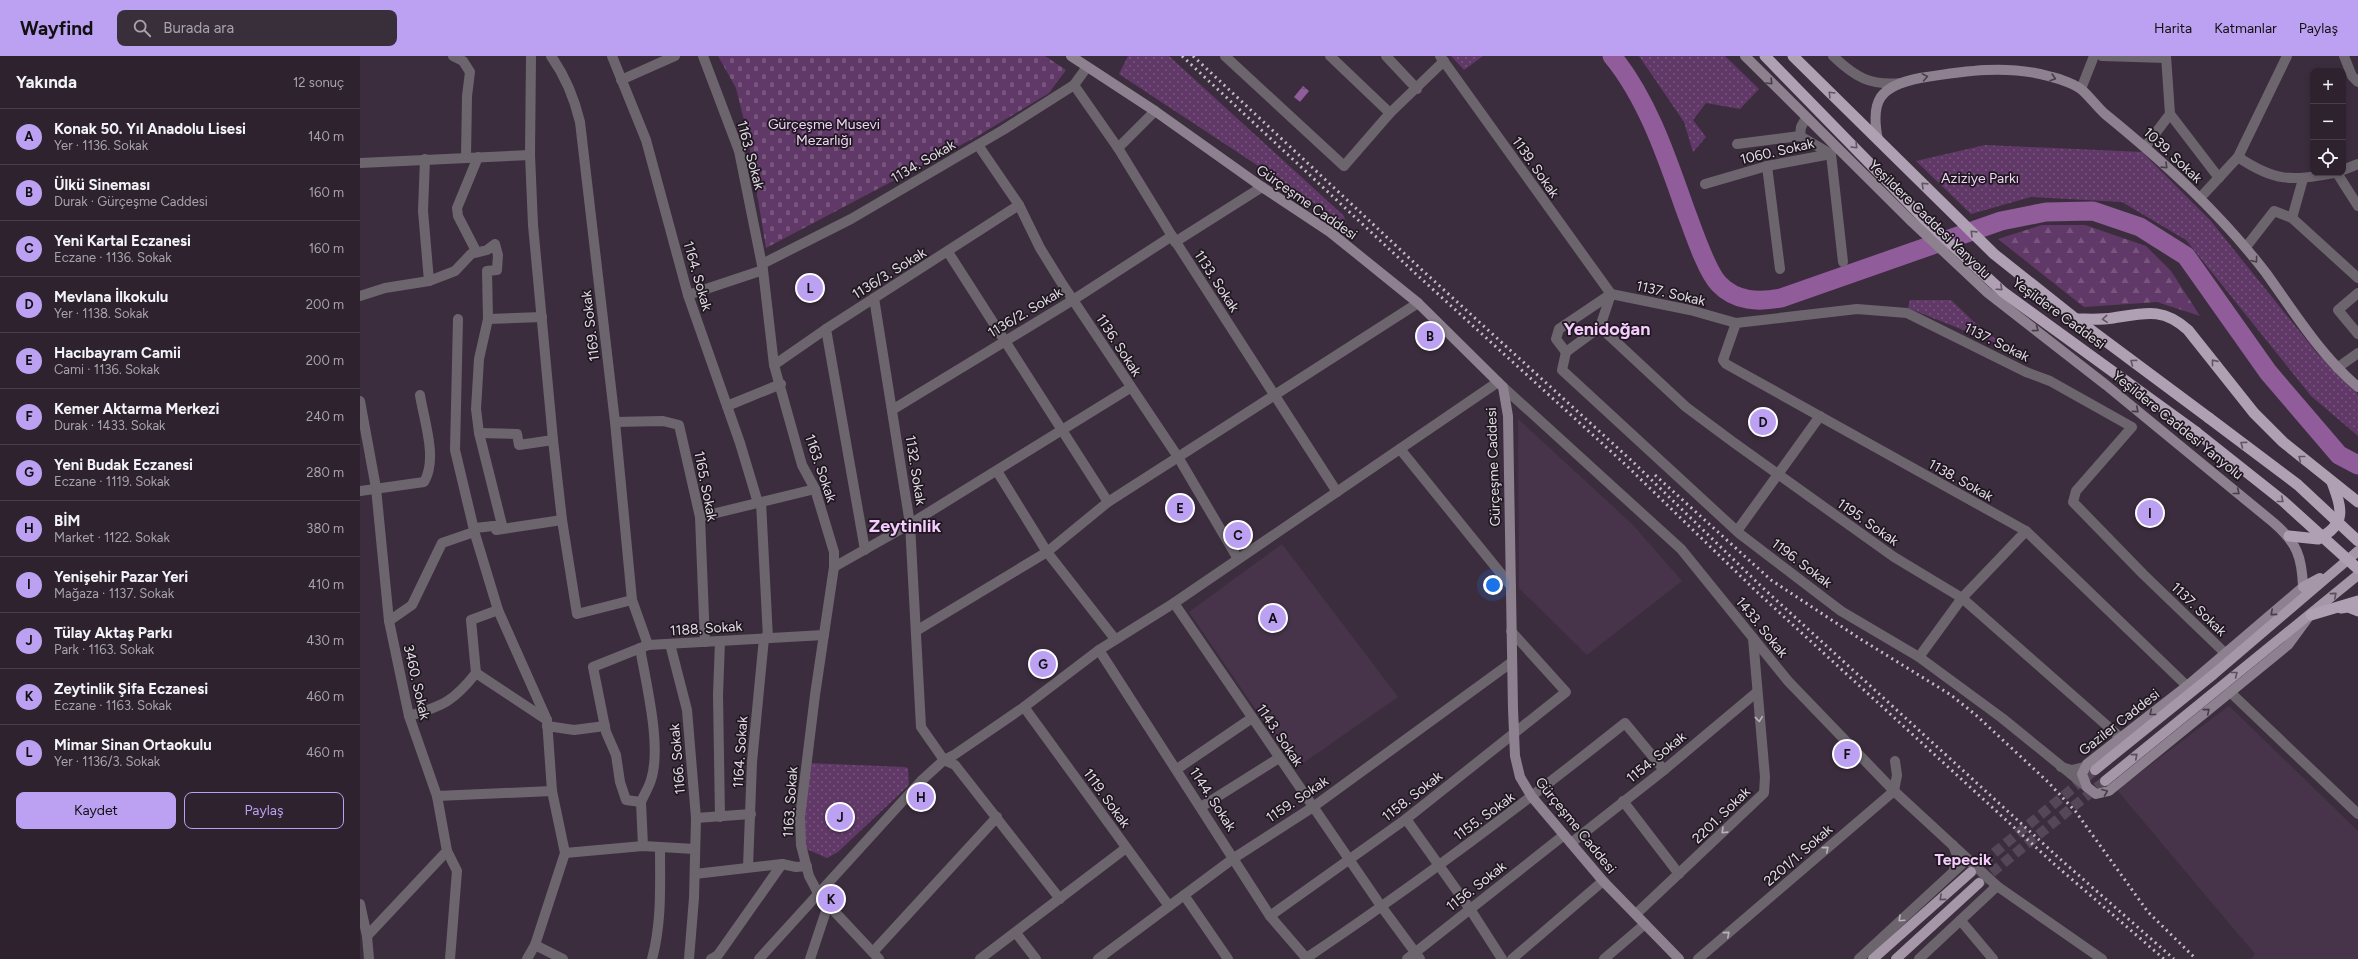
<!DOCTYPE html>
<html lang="tr">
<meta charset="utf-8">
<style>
body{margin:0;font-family:Figtree,sans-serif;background:#392f3a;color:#f1f3f6}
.controls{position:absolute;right:12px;top:12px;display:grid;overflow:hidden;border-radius:8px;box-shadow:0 2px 6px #0003}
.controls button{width:36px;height:36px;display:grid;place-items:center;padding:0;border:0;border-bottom:1px solid #483f4a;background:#2d222e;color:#f1f3f6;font:20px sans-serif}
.you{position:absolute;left:1133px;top:529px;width:14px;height:14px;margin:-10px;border:3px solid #fff;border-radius:50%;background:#1a73e8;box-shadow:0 0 0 6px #1a73e833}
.badge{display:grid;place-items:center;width:26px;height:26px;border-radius:50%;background:#bca0f2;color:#111;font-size:13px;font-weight:700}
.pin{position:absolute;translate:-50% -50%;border:2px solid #fff;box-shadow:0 1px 4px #0006}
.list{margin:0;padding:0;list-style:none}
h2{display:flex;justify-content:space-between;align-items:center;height:52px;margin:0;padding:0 16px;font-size:17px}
h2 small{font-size:13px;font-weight:400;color:#a7a4aa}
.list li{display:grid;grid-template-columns:26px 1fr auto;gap:12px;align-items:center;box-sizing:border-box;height:56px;padding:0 16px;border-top:1px solid #483f4a}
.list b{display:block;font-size:15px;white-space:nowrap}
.list p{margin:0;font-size:13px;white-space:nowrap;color:#a7a4aa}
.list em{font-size:13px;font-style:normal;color:#a7a4aa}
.actions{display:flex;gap:8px;padding:12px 16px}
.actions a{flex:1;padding:9px 0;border:1px solid #bca0f2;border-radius:8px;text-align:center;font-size:14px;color:#bca0f2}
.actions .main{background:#bca0f2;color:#111}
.icon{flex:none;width:22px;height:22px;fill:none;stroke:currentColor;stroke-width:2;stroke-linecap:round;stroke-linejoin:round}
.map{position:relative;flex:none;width:1998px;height:903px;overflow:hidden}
header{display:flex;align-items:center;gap:24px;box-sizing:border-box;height:56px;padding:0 20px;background:#bca0f2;color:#111}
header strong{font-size:19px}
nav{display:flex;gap:22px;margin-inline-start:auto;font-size:14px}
.search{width:280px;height:36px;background:#392f3a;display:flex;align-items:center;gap:10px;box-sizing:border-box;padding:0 14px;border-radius:8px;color:#a7a4aa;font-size:15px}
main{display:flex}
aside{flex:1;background:#2d222e}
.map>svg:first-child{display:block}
.built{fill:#47344a}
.grass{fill:url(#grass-dots)}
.forest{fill:url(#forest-firs)}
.cemetery{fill:url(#cemetery-stones)}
.water{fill:url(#water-ripples)}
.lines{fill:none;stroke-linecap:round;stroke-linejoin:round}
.river{stroke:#905c9a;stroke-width:19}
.primary-tunnel{stroke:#554757;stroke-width:10;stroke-dasharray:10 5;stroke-linecap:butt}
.minor{stroke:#6d656e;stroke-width:10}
.tertiary{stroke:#6d656e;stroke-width:10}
.secondary{stroke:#8d818f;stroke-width:10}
.primary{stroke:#a596a8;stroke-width:10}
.trunk{stroke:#b0a0b3;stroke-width:11}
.rail{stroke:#c4bac6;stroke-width:3;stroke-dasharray:2 4;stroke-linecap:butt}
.trunk-bridge{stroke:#b0a0b3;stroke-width:11}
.oneway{stroke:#463d47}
.oneway2{stroke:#605562}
.oneway3{stroke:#5b515d}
.oneway4{stroke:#bab1bb}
.labels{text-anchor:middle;stroke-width:3.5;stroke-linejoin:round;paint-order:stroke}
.park-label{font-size:14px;fill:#f2d5f7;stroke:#1f1820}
.street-label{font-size:14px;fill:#e3dae5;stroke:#1f1820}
.quarter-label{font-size:16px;font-weight:bold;fill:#f5ccfd;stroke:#1f1820}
.district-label{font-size:18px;font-weight:bold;fill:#f5ccfd;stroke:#1f1820}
</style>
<header>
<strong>Wayfind</strong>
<div class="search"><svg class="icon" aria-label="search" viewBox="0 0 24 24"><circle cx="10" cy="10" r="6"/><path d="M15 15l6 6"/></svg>Burada ara</div>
<nav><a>Harita</a><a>Katmanlar</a><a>Paylaş</a></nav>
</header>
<main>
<aside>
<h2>Yakında<small>12 sonuç</small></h2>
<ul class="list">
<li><span class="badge">A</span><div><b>Konak 50. Yıl Anadolu Lisesi</b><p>Yer · 1136. Sokak</p></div><em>140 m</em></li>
<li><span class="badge">B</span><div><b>Ülkü Sineması</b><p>Durak · Gürçeşme Caddesi</p></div><em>160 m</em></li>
<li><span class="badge">C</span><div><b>Yeni Kartal Eczanesi</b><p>Eczane · 1136. Sokak</p></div><em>160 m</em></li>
<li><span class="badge">D</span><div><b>Mevlana İlkokulu</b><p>Yer · 1138. Sokak</p></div><em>200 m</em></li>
<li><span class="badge">E</span><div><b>Hacıbayram Camii</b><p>Cami · 1136. Sokak</p></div><em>200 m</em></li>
<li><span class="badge">F</span><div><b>Kemer Aktarma Merkezi</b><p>Durak · 1433. Sokak</p></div><em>240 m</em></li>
<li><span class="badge">G</span><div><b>Yeni Budak Eczanesi</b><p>Eczane · 1119. Sokak</p></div><em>280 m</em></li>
<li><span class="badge">H</span><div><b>BİM</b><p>Market · 1122. Sokak</p></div><em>380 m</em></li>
<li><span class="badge">I</span><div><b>Yenişehir Pazar Yeri</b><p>Mağaza · 1137. Sokak</p></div><em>410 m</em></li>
<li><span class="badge">J</span><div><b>Tülay Aktaş Parkı</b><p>Park · 1163. Sokak</p></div><em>430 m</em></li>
<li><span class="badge">K</span><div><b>Zeytinlik Şifa Eczanesi</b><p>Eczane · 1163. Sokak</p></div><em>460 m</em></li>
<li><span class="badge">L</span><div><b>Mimar Sinan Ortaokulu</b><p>Yer · 1136/3. Sokak</p></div><em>460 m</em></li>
</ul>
<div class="actions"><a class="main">Kaydet</a><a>Paylaş</a></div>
</aside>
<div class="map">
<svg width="1998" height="903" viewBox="0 0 1998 903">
<defs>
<pattern id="grass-dots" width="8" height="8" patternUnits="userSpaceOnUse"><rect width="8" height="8" fill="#613968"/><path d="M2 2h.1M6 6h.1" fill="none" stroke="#78557d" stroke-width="1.8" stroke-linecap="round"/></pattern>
<pattern id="forest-firs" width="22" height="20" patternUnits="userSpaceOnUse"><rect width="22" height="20" fill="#613968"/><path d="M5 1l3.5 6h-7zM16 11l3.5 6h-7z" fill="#78557d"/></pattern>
<pattern id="cemetery-stones" width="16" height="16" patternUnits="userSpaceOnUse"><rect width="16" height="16" fill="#613968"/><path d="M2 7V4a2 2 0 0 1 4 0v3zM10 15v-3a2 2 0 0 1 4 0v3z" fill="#78557d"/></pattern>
<pattern id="water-ripples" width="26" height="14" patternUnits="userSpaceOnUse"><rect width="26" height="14" fill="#905c9a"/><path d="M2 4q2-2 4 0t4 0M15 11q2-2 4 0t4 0" fill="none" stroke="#6e5074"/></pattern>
</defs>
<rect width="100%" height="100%" fill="#3c2d3e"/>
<g class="built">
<path d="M1158,363L1273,469L1322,525L1227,599L1159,532Z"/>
<path d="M922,488L1038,641L936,712L829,556Z"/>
<path d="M1869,650L1998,775V903H1891L1895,898L1757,734Z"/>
</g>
<g class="grass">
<path d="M768,0H809L984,160L986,168L759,18Z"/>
<path d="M1091,0H1123L1104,14Z"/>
<path d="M1279,0H1365L1399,33L1380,53L1346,47L1333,64L1346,81L1333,96L1324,66Z"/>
<path d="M1625,89L1782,96L1850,164L1957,297L1998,338V380L1951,340L1826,184L1762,146L1671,141L1611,158L1556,105Z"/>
<path d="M1550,244H1591L1613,265L1646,291L1548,252Z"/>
<path d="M447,707L544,711L548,712L549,729L478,796L467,802L444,792Z"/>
</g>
<path class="forest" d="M1682,169H1725L1786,190L1811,215L1840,260L1797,246L1724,251L1638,183Z"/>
<path class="cemetery" d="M358,0H685L706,14L689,37L616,81L406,192L387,76L376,32Z"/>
<path class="water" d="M943,30L949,35L940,46L934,41Z"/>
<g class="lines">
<path class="river" d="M1252,0C1287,42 1307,102 1325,153C1332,171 1346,215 1359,228C1376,246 1399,246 1421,242L1641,165L1686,156L1733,155L1780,171L1826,200L1908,316L1979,399L1998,409"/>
<g class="primary-tunnel">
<path d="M1611,816L1735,714"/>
<path d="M1620,826L1745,725"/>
</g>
<g class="minor">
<path d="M93,0L103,5L110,16L107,40L106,102"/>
<path d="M171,0L170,99L173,169L193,384L202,464L217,558L272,544"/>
<path d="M191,0C206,21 214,41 220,66L255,366L272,544L288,589"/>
<path d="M252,0L286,84L328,239L380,387L398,447"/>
<path d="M343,0L379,95L403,214L414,309L442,409L455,433L474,496V511L455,639L440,761L441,789L449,820L459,839"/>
<path d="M865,0L984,110L1030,57L1084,5"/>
<path d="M970,0L1030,57"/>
<path d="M1026,0L1057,33"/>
<path d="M1080,0L1251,238L1199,273L1196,283L1206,296"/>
<path d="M1473,0C1495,21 1510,30 1541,27"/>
<path d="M1742,0L1806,2"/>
<path d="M1806,0L1810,58L1859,122"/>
<path d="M1984,0L1992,20L1998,26"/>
<path d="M261,24L315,0"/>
<path d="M714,29L758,92L812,180L977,436"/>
<path d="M1721,33L1734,0"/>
<path d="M1440,80L1441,71L1446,62"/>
<path d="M1377,88L1440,80L1471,98"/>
<path d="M618,89L659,149L680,192L701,226L818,401L878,503"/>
<path d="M1785,91L1810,58"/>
<path d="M758,92L795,55"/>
<path d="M1471,98L1483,206"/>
<path d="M1878,101C1915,126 1931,125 1974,117"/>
<path d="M65,103L63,155L69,225"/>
<path d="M0,107L170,99"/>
<path d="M1407,110L1420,213"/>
<path d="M1983,114L1998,108"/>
<path d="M1977,117L1998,150"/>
<path d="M1345,128L1407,110L1471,98"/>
<path d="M1840,142L1878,101L1927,0"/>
<path d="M1932,162L1943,123"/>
<path d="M815,186L902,131"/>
<path d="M1886,191L1914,155L1932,162L1998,222"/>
<path d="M588,196L748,446"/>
<path d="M115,197L127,194L135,188L138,199L137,214L127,215L128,263L119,303L116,353L119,377L142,469L115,472"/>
<path d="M402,208L491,163L643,74L714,29L727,11"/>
<path d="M1998,237L1978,254L1998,278"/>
<path d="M328,239L403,214"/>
<path d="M0,240L25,232L69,225L95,215L111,198L116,195L98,160L97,152L118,101"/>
<path d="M514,242L550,468L561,671L584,704L595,709L700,843"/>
<path d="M98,263L95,394L115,478L138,554L187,664L192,735L205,797L175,889L167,903"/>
<path d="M128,263L182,261"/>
<path d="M1376,267L1363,304L1366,308L1666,475L1827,630"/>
<path d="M1240,271L1326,351L1373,386L1534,501L1602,542L1761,682"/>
<path d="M466,273L505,494"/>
<path d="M1206,296L1240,271L1251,238L1330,254L1376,267L1497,253L1547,257L1666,316L1690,325L1772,371L1716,435L1713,446L1783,518L1866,598"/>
<path d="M1206,296L1202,314L1380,478L1481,555L1559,601L1642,662L1727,731"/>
<path d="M414,309L466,273L659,149"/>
<path d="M1143,331L1321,493L1428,625L1534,735L1637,830L1742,903"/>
<path d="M0,345L16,432L29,565L49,660L77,740L87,795L7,880"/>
<path d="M367,350L421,328"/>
<path d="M532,354L713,244L812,180"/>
<path d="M255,366L303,365L319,369L340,461L345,586"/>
<path d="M119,377L157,378L159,389L193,384"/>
<path d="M1040,393L1151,530"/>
<path d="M637,415L687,496L755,583"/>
<path d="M0,435L64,426C78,403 64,365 60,339"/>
<path d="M401,446L408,582"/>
<path d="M340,461L455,433"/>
<path d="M136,474L202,464"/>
<path d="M1377,475L1460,360"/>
<path d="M474,511L550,468L770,332"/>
<path d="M814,547L1021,850L1060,903"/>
<path d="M29,565L52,549L82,487L114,476"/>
<path d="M556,575L687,496L748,446L1058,247"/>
<path d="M360,585L358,639L360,761"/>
<path d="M310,588L327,654L336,762L334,842L329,903"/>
<path d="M280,592C286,628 302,690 291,724C289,731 284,739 281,746"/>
<path d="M739,594L910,860L947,903"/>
<path d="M1559,601L1602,542L1666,475"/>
<path d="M116,617L111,564L138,554"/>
<path d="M1870,636L1998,758"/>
<path d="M664,651L809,850"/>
<path d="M49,660C83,650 94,645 116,617L187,664"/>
<path d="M187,670L214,674L245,670"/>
<path d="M1701,711L1712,714L1724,711"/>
<path d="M817,713L892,662"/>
<path d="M77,740L192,735"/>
<path d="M1263,745L1319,818"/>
<path d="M841,751L919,702"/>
<path d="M336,762L391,758"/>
<path d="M1046,763L1110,853L1142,903"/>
<path d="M1211,787L1304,714L1397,636"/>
<path d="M283,790L281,746L266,744L260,726L256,699L246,676L233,611L288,589L464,579"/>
<path d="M87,795L97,815L90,903"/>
<path d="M205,797L283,790L335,793"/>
<path d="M388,811L392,706L404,582"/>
<path d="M335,818L422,808"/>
<path d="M824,839L868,903"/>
<path d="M1276,858L1404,737L1405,721L1393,582"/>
<path d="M910,860L1046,763L1206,636L1151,575"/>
<path d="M1601,865L1633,903"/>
<path d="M656,877L676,903"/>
<path d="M175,889L203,903"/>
<path d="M513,896L637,761"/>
<path d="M292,903C302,866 300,829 300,791"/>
<path d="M351,903L358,899L422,808L436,811L447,810"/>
<path d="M620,903L766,792"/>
<path d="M738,903L874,802L953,751L1152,606"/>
<path d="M945,903C1055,829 1161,750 1265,667L1304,714"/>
<path d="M1047,903L1204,779"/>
<path d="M1152,903L1243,825"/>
<path d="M1244,903L1285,868"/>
<path d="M1338,903L1534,735L1537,719L1535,705"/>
</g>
<g class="tertiary">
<path d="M1977,312L1998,297"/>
<path d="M1593,789L1598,802L1594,813"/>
<path d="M459,839L519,903"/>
<path d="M0,848L7,880L9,903"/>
<path d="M399,903L561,725L584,704L594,699L664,651L739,594L814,547L1138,326"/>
<path d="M450,903L468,849"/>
<path d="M1499,903L1602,808L1607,805L1616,809"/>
<path d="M1559,903L1637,830"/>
</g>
<g class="secondary">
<path d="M711,0L795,55L902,131L970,176L1058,247L1138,326L1143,331L1148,360L1153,653L1155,700L1160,721L1172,741L1243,825L1319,903"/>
<path d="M1385,0L1550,164L1628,237L1746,329L1914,467C1937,487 1942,501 1943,531L1827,630L1727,708L1722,718L1727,731L1736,738L1749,735L1928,589L1950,559"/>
<path d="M1518,84C1510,45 1519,30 1560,22C1604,15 1648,8 1692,21C1701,23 1716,29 1722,34C1731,42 1737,51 1745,58C1804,106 1860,157 1906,217C1934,256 1961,300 1998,331"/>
</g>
<g class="primary">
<path d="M1943,531L1960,522"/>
<path d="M1735,714L1854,618L1998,495"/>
<path d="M1745,725L1998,519"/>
<path d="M1513,903L1611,816"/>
<path d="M1536,903L1619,827"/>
</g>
<g class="trunk">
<path d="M1405,0L1564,163L1643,236L1836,376"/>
<path d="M1433,0L1634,198L1716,263L1849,362"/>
<path d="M1716,263C1728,263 1741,264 1753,262C1785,257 1803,251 1828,274L1894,357L1923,386L1998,446"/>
<path d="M1929,480L1958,483C1987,468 1982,453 1972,426"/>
<path d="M1981,552L1988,551L1998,555"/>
<path d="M1951,559L1998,545"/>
</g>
<g class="rail">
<path d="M822,0L1056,218L1267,410L1398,537L1693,807L1804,903"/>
<path d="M833,0L1061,213L1272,405L1403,532L1699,802L1814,903"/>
<path d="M1295,419L1411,524L1502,584L1591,639L1617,660L1688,726L1716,756L1788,856L1836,903"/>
</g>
<g class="trunk-bridge">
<path d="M1849,362L1938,429L1998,485"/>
<path d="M1836,376L1923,445L1998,513"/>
</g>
</g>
<defs><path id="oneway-chevron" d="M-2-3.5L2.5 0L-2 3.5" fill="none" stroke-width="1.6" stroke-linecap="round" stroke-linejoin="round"/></defs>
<g class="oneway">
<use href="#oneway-chevron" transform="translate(1565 21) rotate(-10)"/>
<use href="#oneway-chevron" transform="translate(1693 22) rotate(18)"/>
<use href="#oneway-chevron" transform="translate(1410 26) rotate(46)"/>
<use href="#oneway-chevron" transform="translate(1805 110) rotate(44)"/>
<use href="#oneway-chevron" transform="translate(1895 204) rotate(53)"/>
<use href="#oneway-chevron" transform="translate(1676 273) rotate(37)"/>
<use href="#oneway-chevron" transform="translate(1776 354) rotate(40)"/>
<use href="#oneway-chevron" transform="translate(1877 436) rotate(39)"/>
<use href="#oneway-chevron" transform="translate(1913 557) rotate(139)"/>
<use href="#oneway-chevron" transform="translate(1847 655) rotate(-40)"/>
<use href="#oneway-chevron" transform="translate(1792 657) rotate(142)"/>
<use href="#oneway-chevron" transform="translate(1745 736) rotate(-22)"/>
</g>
<g class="oneway2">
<use href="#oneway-chevron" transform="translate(1471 38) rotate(-135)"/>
<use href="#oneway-chevron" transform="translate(1495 90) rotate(45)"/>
<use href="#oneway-chevron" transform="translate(1564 129) rotate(-136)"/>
<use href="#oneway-chevron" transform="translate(1613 177) rotate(-136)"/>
<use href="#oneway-chevron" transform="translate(1640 232) rotate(42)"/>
<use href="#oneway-chevron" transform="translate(1745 263) rotate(175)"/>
<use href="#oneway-chevron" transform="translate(1773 306) rotate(-143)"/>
<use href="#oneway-chevron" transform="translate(1854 306) rotate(-129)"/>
<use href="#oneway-chevron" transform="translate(1883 388) rotate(-143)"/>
<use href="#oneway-chevron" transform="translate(1941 402) rotate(-142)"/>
<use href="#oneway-chevron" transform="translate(1921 444) rotate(39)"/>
</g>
<g class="oneway3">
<use href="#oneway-chevron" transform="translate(1974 539) rotate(-40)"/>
<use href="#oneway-chevron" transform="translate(1875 618) rotate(-38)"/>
<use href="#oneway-chevron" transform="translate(1775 700) rotate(-40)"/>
<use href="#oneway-chevron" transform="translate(1582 842) rotate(139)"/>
</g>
<g class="oneway4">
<use href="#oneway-chevron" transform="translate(1399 663) rotate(84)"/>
<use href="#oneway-chevron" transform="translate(1364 775) rotate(136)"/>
<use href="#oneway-chevron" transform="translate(1466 793) rotate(-41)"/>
<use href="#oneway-chevron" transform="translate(1541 863) rotate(137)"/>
<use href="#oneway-chevron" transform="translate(1367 878) rotate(-41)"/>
</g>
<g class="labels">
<g class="park-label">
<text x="464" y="73">Gürçeşme Musevi<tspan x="464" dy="16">Mezarlığı</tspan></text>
<text x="1620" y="127">Aziziye Parkı</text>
</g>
<g class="street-label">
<text transform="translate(1417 95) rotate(-13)" y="5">1060. Sokak</text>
<text transform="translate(391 99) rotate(75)" y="5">1163. Sokak</text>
<text transform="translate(1813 99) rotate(43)" y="5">1039. Sokak</text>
<text transform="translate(563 105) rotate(-30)" y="5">1134. Sokak</text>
<text transform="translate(1176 111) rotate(55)" y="5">1139. Sokak</text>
<text transform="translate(947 146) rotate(35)" y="5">Gürçeşme Caddesi</text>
<text transform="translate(1570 163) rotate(44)" y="5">Yeşildere Caddesi Yanyolu</text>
<text transform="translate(529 217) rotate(-32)" y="5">1136/3. Sokak</text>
<text transform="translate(338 220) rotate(74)" y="5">1164. Sokak</text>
<text transform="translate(857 225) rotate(57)" y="5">1133. Sokak</text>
<text transform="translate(1311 237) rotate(13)" y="5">1137. Sokak</text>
<text transform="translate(665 256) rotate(-31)" y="5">1136/2. Sokak</text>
<text transform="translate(1699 257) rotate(36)" y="5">Yeşildere Caddesi</text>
<text transform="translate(230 270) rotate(-97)" y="5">1169. Sokak</text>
<text transform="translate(1637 286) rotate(26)" y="5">1137. Sokak</text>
<text transform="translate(759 289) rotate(57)" y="5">1136. Sokak</text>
<text transform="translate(1818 369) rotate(39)" y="5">Yeşildere Caddesi Yanyolu</text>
<text transform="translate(1133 411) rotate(-92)" y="5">Gürçeşme Caddesi</text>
<text transform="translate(461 412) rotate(71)" y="5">1163. Sokak</text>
<text transform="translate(556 414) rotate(81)" y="5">1132. Sokak</text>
<text transform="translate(1601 424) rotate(29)" y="5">1138. Sokak</text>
<text transform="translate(346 430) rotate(79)" y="5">1165. Sokak</text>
<text transform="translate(1508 466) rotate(35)" y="5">1195. Sokak</text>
<text transform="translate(1442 507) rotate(37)" y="5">1196. Sokak</text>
<text transform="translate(1839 553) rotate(44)" y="5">1137. Sokak</text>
<text transform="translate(1402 571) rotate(51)" y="5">1433. Sokak</text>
<text transform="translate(346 572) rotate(-4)" y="5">1188. Sokak</text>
<text transform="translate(57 626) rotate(77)" y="5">3460. Sokak</text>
<text transform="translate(1759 666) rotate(-38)" y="5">Gaziler Caddesi</text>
<text transform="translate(920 679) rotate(56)" y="5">1143. Sokak</text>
<text transform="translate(380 696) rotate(-86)" y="5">1164. Sokak</text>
<text transform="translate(1296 701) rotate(-39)" y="5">1154. Sokak</text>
<text transform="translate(317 703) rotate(-95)" y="5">1166. Sokak</text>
<text transform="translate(1052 740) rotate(-38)" y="5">1158. Sokak</text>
<text transform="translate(747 742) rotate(54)" y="5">1119. Sokak</text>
<text transform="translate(853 743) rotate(57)" y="5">1144. Sokak</text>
<text transform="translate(937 743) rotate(-34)" y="5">1159. Sokak</text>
<text transform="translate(430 746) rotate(-86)" y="5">1163. Sokak</text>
<text transform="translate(1361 759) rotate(-44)" y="5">2201. Sokak</text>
<text transform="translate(1124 760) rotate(-36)" y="5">1155. Sokak</text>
<text transform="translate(1216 769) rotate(51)" y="5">Gürçeşme Caddesi</text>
<text transform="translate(1438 799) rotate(-41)" y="5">2201/1. Sokak</text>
<text transform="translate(1116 830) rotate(-38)" y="5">1156. Sokak</text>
</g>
<g class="quarter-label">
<text x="1603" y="809">Tepecik</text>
</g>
<g class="district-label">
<text x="1247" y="279">Yenidoğan</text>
<text x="545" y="476">Zeytinlik</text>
</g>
</g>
</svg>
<div class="controls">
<button>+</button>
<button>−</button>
<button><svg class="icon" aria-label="locate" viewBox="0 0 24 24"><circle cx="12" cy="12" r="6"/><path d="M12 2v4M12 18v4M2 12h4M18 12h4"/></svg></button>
</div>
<div class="you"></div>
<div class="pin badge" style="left:913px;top:562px">A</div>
<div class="pin badge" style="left:1070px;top:280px">B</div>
<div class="pin badge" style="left:878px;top:479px">C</div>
<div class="pin badge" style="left:1403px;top:366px">D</div>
<div class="pin badge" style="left:820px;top:452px">E</div>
<div class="pin badge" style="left:1487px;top:698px">F</div>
<div class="pin badge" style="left:683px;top:608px">G</div>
<div class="pin badge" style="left:561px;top:741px">H</div>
<div class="pin badge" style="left:1790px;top:457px">I</div>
<div class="pin badge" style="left:480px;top:761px">J</div>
<div class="pin badge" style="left:471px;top:843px">K</div>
<div class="pin badge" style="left:450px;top:232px">L</div>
</div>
</main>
